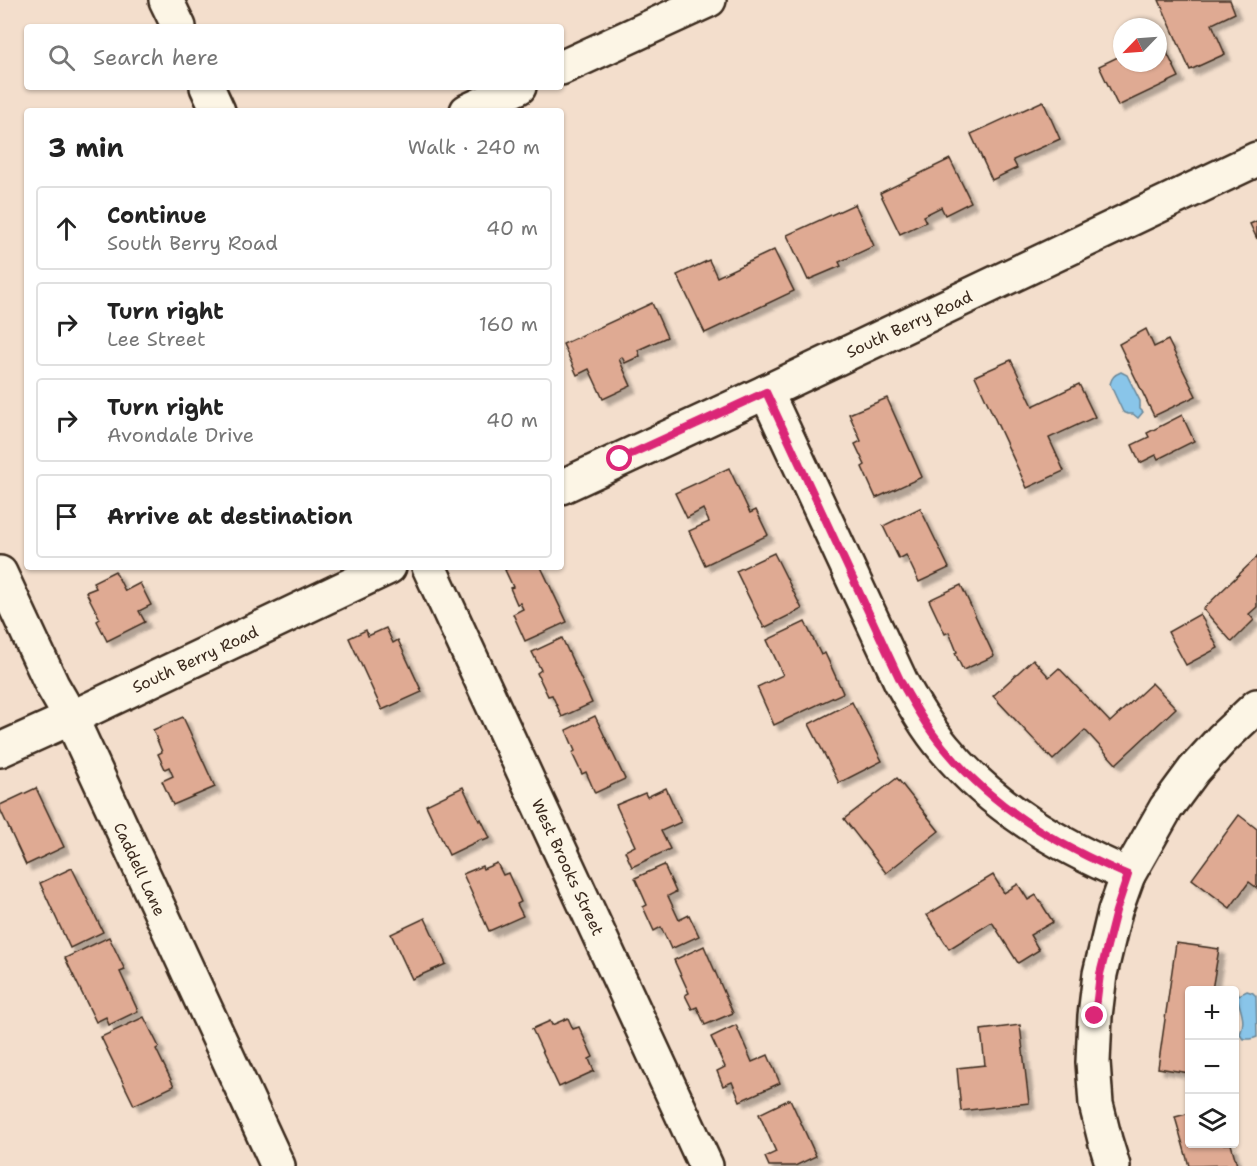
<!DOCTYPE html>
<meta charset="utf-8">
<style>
body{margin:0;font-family:"Shantell Sans",sans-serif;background:#f2f2f2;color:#222}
.controls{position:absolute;right:18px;bottom:18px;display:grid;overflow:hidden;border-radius:6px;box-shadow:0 2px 4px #0004}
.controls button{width:54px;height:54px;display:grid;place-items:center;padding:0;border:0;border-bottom:2px solid #e0e0e0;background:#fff;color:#222;font:30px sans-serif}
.compass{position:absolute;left:1113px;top:18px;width:54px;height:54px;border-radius:50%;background:#fff;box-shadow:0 2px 4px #0004;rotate:245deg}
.stop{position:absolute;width:18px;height:18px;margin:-14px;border:4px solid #db2777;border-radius:50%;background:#fff}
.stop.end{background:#db2777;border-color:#fff;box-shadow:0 2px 6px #0008}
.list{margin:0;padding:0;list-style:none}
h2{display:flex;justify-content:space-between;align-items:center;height:78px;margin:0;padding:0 24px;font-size:26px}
h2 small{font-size:20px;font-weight:400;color:#767676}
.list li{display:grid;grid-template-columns:39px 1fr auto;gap:18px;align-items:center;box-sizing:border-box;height:84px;margin:0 12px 12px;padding:0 12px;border:2px solid #e0e0e0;border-radius:6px}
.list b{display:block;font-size:22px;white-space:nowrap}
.list p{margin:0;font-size:20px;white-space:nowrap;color:#767676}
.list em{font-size:20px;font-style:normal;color:#767676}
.icon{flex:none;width:33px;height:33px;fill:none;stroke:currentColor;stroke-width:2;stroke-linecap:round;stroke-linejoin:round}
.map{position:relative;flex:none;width:1257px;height:1166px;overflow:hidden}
.search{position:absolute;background:#fff;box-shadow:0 2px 4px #0004;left:24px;top:24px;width:540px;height:66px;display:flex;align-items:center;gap:15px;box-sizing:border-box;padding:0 21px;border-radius:6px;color:#767676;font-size:22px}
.panel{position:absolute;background:#fff;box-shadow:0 2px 4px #0004;left:24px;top:108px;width:540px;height:462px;border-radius:6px}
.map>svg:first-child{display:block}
.water{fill:#89c5e9;stroke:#6a8798;stroke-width:1.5}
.building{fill:#dfaa93;stroke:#3b2a1e;stroke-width:1.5;filter:url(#shadow)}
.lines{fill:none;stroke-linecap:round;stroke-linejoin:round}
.minor-casing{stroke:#3b2a1e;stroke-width:38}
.minor{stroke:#fcf5e5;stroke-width:33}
.route{stroke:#db2777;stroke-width:8}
.labels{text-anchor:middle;stroke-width:5;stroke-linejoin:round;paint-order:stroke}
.street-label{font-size:16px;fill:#3b2a1e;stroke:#fcf5e5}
</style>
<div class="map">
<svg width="1257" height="1166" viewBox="0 0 1257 1166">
<defs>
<filter id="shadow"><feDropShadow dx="5.5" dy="5.5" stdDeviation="1.5" flood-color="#0004"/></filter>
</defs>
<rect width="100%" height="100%" fill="#f3decc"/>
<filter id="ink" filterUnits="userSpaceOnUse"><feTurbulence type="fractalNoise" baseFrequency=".0167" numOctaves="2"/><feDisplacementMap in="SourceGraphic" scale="12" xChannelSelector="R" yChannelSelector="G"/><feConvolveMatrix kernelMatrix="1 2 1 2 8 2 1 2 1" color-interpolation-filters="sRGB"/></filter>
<g filter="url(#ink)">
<g class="water">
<path d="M1121,372L1127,375L1140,401V409L1143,412L1138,418L1133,414H1128L1123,412L1110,384C1112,377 1114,375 1121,372Z"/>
<path d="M1247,991L1253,993L1256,996L1257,1037C1253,1039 1246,1040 1242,1038L1240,1034C1246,1021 1241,1012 1238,1000L1235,1001L1234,992H1238L1239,995Z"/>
</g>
<g class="building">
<path d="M1159,0H1230L1235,13L1212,24L1225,54L1190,70Z"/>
<path d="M1158,37H1159L1179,77L1118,106L1099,66L1122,55V63H1158Z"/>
<path d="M1043,101L1060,139L1013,160L1017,168L992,180L971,134Z"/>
<path d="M950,159L971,202L945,215L941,207L923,216L926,222L900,234L880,193Z"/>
<path d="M855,204L874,246L839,262L841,266L808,280L787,235Z"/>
<path d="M1257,221V239L1250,224Z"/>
<path d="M774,250L794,291L705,333L677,275L709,260L717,277Z"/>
<path d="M652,303L667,337L638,350L640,356L625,363L622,357L619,359L631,386L603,399L589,369L577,375L563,344Z"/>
<path d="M1146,329L1154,347L1168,340L1196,396L1154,416L1119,344Z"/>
<path d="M1011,360L1033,406L1079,384L1095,417L1049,438L1064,471L1027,488L975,376Z"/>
<path d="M887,398L922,477L876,498L862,467L865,465L855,444L861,441L849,414Z"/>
<path d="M1182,415L1194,441L1158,459L1156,455L1140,463L1132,445L1149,437L1147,433Z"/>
<path d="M729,468L750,513L756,510L768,535L705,565L689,531L709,522L703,509L687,518L675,493Z"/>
<path d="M920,508L949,568L919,582L906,555L899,559L883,526Z"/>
<path d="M774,553L802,609L764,628L736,571Z"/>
<path d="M1257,557V607L1249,614L1254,620L1232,642L1203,609Z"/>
<path d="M510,567H541L567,622L525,641L513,614L523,609L520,603L517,604L510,588L513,587L505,570Z"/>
<path d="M115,571L125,591L140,583L151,605L139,611L145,622L107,641L97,621L100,619L86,592L96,588L93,582Z"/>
<path d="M961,585L994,656L963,670L955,653L957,652L949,632L945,634L929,600Z"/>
<path d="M1200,614L1218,648L1186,665L1168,632Z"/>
<path d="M805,622L821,655L825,653L843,693L774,725L757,687L783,675L767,640Z"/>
<path d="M386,628L393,643L398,640L422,692L382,710L349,638L366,630L368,636Z"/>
<path d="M562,638L592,703L562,717L552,695L548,696L537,673L541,670L532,652Z"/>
<path d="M1033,659L1049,677L1059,668L1110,722L1152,683L1176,708L1116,764L1085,730L1053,760L993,696Z"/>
<path d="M852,702L882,761L839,783L809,724Z"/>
<path d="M595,716L625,779L595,793L586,772L582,774L572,753L575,751L566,730Z"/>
<path d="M183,717L215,787L173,805L162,781L173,776L169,767L165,769L158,754L162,752L153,730Z"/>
<path d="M897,778L939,831L886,873L844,819Z"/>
<path d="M463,787L479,821L481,819L490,838L483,841L482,839L449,855L426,805Z"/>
<path d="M36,788L64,847L26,865L0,809V805Z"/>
<path d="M666,788L681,822L661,831L670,849L632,867L625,851L635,846L616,805L645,793L647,797Z"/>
<path d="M1239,815L1257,829V888L1249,882L1230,908L1192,879Z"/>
<path d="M497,863L503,875L508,873L521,902L517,904L523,916L489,931L463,874L482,866L483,869Z"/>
<path d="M664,865L676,892L668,896L679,920L689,915L699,936L671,949L661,927L654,931L643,907L647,905L635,878Z"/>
<path d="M72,868L103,932L70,948L40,883Z"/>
<path d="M993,875L1004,893L1018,884L1028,900L1036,895L1053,922L1030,935L1039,950L1018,963L992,922L949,949L927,915Z"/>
<path d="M425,918L446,964L412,979L391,934Z"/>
<path d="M109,937L125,970L120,972L138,1011L109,1025L106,1017L96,1022L65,958Z"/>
<path d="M1176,943L1219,949L1212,990H1190V1073L1158,1068Z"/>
<path d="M704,946L733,1013L705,1025L697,1007L692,1009L685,995L689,993L674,960Z"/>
<path d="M144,1017L159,1047L156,1049L174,1086L134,1105L101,1037Z"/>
<path d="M568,1018L573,1029L579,1027L593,1057L589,1059L594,1071L559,1087L532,1029L550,1021L552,1025Z"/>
<path d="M736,1025L752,1062L768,1055L780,1083L740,1101L732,1082L723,1086L717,1071L725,1067L711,1037Z"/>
<path d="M1020,1025L1029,1103L961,1111L957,1068L985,1065L981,1030Z"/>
<path d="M790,1099L816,1156L795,1166H769L765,1157L776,1152L759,1114Z"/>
<path d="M1190,1113V1144H1231L1237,1165L1189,1166L1175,1117Z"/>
</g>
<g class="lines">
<defs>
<g id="minor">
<path d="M166,0L179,27"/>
<path d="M561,68L709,0"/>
<path d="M207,87L218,111"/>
<path d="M467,111L519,87"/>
<path d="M766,392L901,682C914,705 927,728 944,748C993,807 1058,845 1128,875"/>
<path d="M561,487L766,392L1257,159"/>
<path d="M429,567L706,1166"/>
<path d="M0,573L52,685L71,718L278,1166"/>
<path d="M0,750L71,718L389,567"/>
<path d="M1113,1166L1105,1140L1096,1104L1093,1062L1095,1016L1100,974L1115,911L1128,875L1166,808L1194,770L1222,739L1257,706"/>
</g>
</defs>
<use href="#minor" class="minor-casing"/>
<use href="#minor" class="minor"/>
</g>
</g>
<g class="lines" filter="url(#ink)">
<path class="route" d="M620,459L766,392L901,682C914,705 927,728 944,748C994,808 1057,845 1128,875L1116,911L1100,974L1095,1016"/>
</g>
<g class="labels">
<g class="street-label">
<text transform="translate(909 324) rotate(-25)" y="6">South Berry Road</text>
<text transform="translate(195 659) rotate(-25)" y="6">South Berry Road</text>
<text transform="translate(568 867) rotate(65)" y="6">West Brooks Street</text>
<text transform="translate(140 869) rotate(65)" y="6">Caddell Lane</text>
</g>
</g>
</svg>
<div class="controls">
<button>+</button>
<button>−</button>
<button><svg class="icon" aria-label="layers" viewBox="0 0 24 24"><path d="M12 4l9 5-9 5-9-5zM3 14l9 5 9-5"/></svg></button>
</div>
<svg class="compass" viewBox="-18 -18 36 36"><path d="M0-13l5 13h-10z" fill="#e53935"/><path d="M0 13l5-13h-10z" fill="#767676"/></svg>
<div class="stop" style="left:620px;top:459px"></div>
<div class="stop end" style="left:1095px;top:1016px"></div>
<div class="search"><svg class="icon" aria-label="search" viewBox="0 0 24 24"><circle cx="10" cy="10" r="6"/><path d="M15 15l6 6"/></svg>Search here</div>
<section class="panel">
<h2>3 min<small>Walk · 240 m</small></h2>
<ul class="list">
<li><svg class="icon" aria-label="ahead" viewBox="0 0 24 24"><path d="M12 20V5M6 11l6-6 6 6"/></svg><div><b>Continue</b><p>South Berry Road</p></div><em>40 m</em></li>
<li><svg class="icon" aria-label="right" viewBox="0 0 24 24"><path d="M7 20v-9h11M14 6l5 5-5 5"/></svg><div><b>Turn right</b><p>Lee Street</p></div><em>160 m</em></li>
<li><svg class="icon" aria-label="right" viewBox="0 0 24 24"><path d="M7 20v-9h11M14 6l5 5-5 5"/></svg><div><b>Turn right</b><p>Avondale Drive</p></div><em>40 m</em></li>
<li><svg class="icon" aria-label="arrive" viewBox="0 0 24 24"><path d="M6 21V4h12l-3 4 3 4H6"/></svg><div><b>Arrive at destination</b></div></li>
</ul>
</section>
</div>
